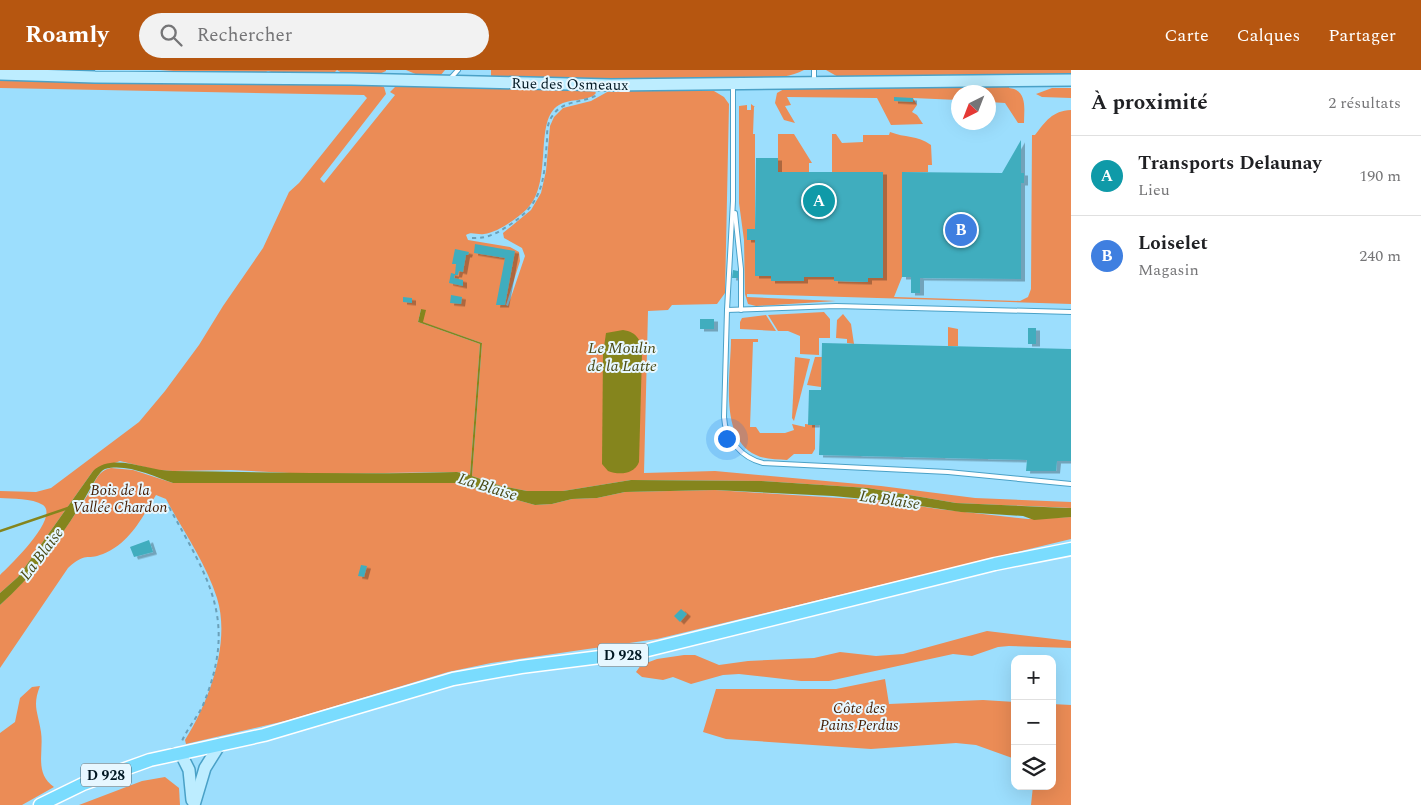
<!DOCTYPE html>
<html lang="fr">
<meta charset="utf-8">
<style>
body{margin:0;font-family:Spectral,serif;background:#f2f2f2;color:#202124}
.controls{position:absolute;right:15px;bottom:15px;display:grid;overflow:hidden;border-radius:10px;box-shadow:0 5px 20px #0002}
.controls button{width:45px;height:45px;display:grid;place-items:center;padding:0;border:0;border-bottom:1px solid #e0e0e0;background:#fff;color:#202124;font:25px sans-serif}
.compass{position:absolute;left:951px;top:15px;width:45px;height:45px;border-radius:50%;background:#fff;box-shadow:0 5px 20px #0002;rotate:222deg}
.you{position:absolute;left:726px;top:368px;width:18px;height:18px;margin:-12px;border:4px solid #fff;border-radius:50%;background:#1a73e8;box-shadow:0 0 0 8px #1a73e833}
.badge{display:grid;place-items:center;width:32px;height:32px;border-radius:50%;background:#b65610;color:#fff;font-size:16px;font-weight:700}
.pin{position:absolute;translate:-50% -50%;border:2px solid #fff;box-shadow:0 1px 5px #0006}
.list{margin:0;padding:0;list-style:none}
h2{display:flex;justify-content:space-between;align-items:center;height:65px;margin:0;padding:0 20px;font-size:21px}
h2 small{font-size:16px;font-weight:400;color:#757577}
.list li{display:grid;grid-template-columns:32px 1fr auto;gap:15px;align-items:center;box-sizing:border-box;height:80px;padding:0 20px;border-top:1px solid #e0e0e0}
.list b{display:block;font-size:19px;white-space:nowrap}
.list p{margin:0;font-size:16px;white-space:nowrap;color:#757577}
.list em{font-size:16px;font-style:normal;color:#757577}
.icon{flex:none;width:28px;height:28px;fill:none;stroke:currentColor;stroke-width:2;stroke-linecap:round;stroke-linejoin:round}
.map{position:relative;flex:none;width:1071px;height:735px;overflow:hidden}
header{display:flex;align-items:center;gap:30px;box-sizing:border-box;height:70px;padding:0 25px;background:#b65610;color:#fff}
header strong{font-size:24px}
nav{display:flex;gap:28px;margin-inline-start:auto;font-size:18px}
.search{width:350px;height:45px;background:#f2f2f2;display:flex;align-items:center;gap:12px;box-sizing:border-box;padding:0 18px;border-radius:28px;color:#757577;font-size:19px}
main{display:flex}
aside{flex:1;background:#fff}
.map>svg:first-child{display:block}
.green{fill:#eb8c56}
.water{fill:#85851d}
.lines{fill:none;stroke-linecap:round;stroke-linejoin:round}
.stream{stroke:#85851d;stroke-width:2.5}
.building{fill:#41adbe;filter:url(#shadow)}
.service-casing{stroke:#4aa1c7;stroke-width:6}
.secondary-casing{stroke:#4aa1c7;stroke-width:14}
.primary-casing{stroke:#fff;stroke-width:15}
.path{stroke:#6ba0b9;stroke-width:2;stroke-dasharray:4 4;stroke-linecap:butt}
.service{stroke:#fff;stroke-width:4}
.secondary{stroke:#bdedff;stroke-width:11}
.primary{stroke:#7adcfe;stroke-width:12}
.labels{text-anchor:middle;stroke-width:4;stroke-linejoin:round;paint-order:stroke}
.shield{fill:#e7f7ff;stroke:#455a64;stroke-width:1}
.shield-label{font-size:14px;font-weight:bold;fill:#001722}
.street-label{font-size:15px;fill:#001722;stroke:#e7f7ff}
.park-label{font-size:15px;font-style:italic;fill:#441c02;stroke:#e7f7ff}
.water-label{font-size:16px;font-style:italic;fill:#4a4a16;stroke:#e7f7ff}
</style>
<header>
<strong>Roamly</strong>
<div class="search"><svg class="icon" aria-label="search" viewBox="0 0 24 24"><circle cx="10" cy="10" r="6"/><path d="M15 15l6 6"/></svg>Rechercher</div>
<nav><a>Carte</a><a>Calques</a><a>Partager</a></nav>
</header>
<main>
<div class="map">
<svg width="1071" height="735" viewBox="0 0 1071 735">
<defs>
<filter id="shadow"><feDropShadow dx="4" dy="2.5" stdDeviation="0" flood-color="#0004"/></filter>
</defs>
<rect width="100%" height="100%" fill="#9cdefd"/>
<g class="green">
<path d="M160,0H337L333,4L314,2L304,5L290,3L277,4L268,1L262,4L221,1L215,4Z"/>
<path d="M337,0H386V1L377,5L375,3C364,5 346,7 337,0Z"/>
<path d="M406,0H445L440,6L425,8Z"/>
<path d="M491,0H804C782,12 753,6 729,11L491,8Z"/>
<path d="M826,0H1071V8H840Z"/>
<path d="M0,8L377,15L384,17L386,24L320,109L324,113L395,25L390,22L397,15L594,20L596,23L593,26C583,31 569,29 559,35C533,50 554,112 527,139C516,149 499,162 484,164C477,165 471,161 466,165L468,170L510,177L519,182L520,191L506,235L508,236L525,186L522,178L504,168L503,163L531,140L541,123L546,101L550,56L554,47L563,38L591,31L609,21H714L724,27L729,34L725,223L717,234L672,235L668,240L648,241L644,403L715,401L881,416L975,428L1071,432V438L956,433L868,418L762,411L631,410L563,421H527L501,416L472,406L482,273L422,252L421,239L418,252L480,274L470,405L457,402L311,404L231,400L173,401L157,400L120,391L93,401L18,507L0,523V505C10,495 60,448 43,435C32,428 12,429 0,428V421L36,422L51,418L139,352L165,321L199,275L223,236L263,178L289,122L299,113L367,28L364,25L0,18Z"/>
<path d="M1009,16V18C1028,20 1024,39 1024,53H1018L1005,33L989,32L988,22H958V30L913,28L917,35L912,42L917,45L923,54L891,55L877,28L787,27L791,35L785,36L795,53L784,50L775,33L777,23L784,19Z"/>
<path d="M1052,18H1071V28L1042,27L1036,24Z"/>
<path d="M751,34L755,37H754L753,64H755V159H747V169L755,170V206H771V211H803L804,207H834V211L867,212L868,208H883V102H832V64H836L842,73L863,72V65H889L890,62C905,68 917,65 931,75L932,95H928V102H902V207L894,227L1020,231L1028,227L1031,219L1032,65H1035C1046,51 1052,41 1071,40V234L747,224V227L836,231L756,236L748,234L745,224L744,170L739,133V36L747,35V40H751Z"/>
<path d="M778,64H794L812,93H809V102H778Z"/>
<path d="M824,242L830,249V268H819V285L800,284V266L788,261H778L768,245Z"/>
<path d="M843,244L851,254L854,274L847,273V269L836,268L837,250Z"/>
<path d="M766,245L776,261L740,259V252L742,248Z"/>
<path d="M948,257L958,259V276H948Z"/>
<path d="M731,269H758V272H753L750,357H756L760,363H785L794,360L792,354L805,357V354L815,355V379L812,384H794L787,390C777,389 766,390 756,385C718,368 731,303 731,269Z"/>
<path d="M795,287L810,289L794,351L792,348Z"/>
<path d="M815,287H822L821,317L807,315Z"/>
<path d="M111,398L133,400L173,413H456L535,435L552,434L572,429L597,428L625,422L715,420L886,431L938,439L1028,449L1071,447V469L657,569L491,593L448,602L289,650L186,674L185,670C209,632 231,573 217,528C206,493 183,461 166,429L156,425C141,449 130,473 103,484C85,491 87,481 68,498L0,598V535C35,503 61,466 87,426C95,414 96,401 111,398Z"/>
<path d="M987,561L1071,571V578L1009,576L998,577L972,586L953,584L829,611H801L739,604L723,605L691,614L673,607L663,610L642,607L636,602L641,595L657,589L684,585H695L719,595L748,591L814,588L840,582L876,586L903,584Z"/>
<path d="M885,609L889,634L983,630L1015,632V689L976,675L956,673L871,679L726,669L703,662L716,619H836Z"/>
<path d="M32,617L40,616C32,636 38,642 41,662C44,682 34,703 54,717L22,735H0V663L15,652L20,628Z"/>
<path d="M1052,634L1071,635V735H1031L1033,716H1052Z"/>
<path d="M165,707L179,718L180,735H79L142,711Z"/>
</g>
<g class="water">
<path d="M421,239L426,240L423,252L482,273L472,406L501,416L527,421H563L631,410L762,411L868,418L956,433L1066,438H1071V447L1034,450L1023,446L961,442L886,431L833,426L715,420L625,422L597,428L572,429L552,434L535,435L456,413H173C153,406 126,393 105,399C98,401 87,426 82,433C59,470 33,506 0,535V523L18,507L93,401C113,382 147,401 173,401C267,402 362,405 457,402L470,405L480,274L418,252Z"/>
<path d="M623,260C637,262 642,271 642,284L639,392C634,405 618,405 608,401L602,394L603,284L606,263Z"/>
</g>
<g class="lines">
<path class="stream" d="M0,461L71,437"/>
</g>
<g class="building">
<path d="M894,27L913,28V32L894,31Z"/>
<path d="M1021,70V103H1024V113H1021V209L920,208V223H911V207H902V102L1002,103Z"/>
<path d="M756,88H778V102H883V208H868V212L834,211V207H804V211H771V206H755V170H747V159H755Z"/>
<path d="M475,174L515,181L505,235H496L505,188L474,183Z"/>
<path d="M455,179L469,182L468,185H466L463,202L459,201L458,205H455L454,208L463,210V216L449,213L451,203L455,204L456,194H452Z"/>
<path d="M733,200L738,201V208H732Z"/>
<path d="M451,225L462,227L461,234L450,233Z"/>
<path d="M403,227L412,228V233L403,232Z"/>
<rect x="700" y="249" width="14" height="10"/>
<rect x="1028" y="258" width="8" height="16"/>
<path d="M822,273L1071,279V391H1057L1056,401H1026L1027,390L819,385L820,355H808L809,320H821Z"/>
<path d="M149,470L153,482L134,487L130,477Z"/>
<path d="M361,495L367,496L364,507L358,506Z"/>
<path d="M681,539L687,544L680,552L674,546Z"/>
</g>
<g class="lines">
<defs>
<g id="service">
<path d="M814,0V10"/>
<path d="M449,10L458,0"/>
<path d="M735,143L741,199V240"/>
<path d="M727,240L733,131V15"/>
<path d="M1071,242L836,236L727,240L724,347C725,369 742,388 763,393L948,402L1071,414"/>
</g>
<g id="secondary">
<path d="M0,4L95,7L351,9L611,15L1071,10"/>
<path d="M174,684L182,686L189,700L192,730"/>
<path d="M194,735L205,698L220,674"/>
</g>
<path id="primary" d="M40,735L83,714L150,690L264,665L453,609L521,597L640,582L995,494L1071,479"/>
</defs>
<use href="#service" class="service-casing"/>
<use href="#secondary" class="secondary-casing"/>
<use href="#primary" class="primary-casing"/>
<g class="path">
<path d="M472,168C488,169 499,162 511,154C545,131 544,107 547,70C547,62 547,52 553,45C563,30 583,33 597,25"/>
<path d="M169,437C209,510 238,550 203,635C197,648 187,659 182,671"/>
</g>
<use href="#service" class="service"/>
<use href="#secondary" class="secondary"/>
<use href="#primary" class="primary"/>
</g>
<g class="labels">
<g class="shield">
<rect x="598" y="573.5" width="50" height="23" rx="4"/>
<rect x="81" y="693.5" width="50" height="23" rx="4"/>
</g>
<g class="shield-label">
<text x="623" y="590">D 928</text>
<text x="106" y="710">D 928</text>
</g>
<g class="street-label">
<text transform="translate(570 14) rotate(1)" y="5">Rue des Osmeaux</text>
</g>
<g class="park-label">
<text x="120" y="425">Bois de la<tspan x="120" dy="17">Vallée Chardon</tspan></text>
<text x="859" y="643">Côte des<tspan x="859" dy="17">Pains Perdus</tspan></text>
</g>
<g class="water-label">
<text x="622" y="283">Le Moulin<tspan x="622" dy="18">de la Latte</tspan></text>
<text transform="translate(488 416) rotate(17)" y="6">La Blaise</text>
<text transform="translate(890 429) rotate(8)" y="6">La Blaise</text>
<text transform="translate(41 483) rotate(-53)" y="6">La Blaise</text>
</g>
</g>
</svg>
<div class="controls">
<button>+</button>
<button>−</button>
<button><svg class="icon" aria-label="layers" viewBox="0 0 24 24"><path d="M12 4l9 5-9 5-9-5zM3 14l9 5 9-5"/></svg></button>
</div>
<svg class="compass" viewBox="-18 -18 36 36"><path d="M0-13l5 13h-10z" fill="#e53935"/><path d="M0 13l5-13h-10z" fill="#757577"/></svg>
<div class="you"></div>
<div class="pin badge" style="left:819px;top:131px;background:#0f9aa8">A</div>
<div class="pin badge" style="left:961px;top:160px;background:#3f7fe0">B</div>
</div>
<aside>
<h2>À proximité<small>2 résultats</small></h2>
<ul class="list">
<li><span class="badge" style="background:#0f9aa8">A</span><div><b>Transports Delaunay</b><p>Lieu</p></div><em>190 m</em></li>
<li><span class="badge" style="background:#3f7fe0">B</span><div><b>Loiselet</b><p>Magasin</p></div><em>240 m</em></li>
</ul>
</aside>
</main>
